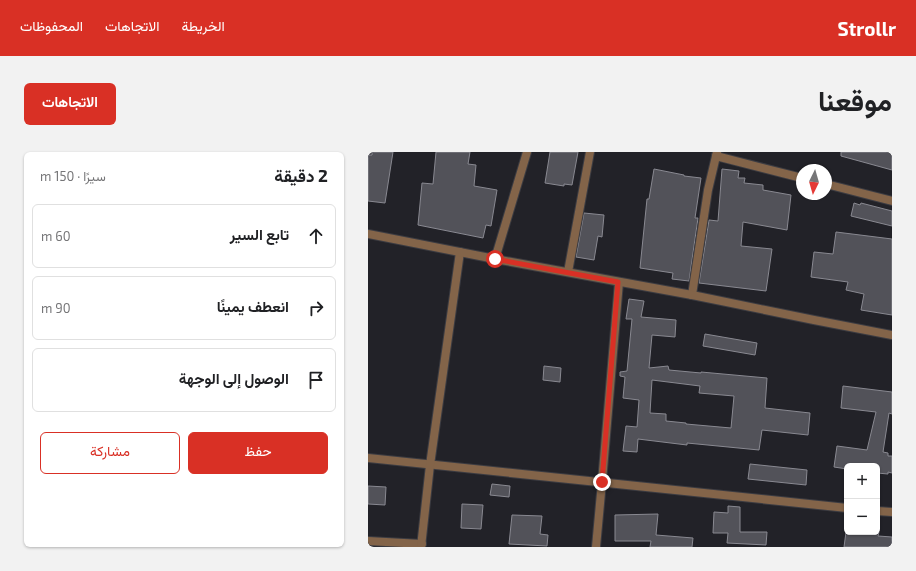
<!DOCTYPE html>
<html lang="ar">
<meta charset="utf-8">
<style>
body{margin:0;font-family:"Exo 2",Vazirmatn,sans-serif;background:#f2f2f2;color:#202124;direction:rtl}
.controls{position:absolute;right:12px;bottom:12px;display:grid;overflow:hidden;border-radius:6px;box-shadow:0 1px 3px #0004}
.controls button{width:36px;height:36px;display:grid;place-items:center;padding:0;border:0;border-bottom:1px solid #e0e0e0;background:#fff;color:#202124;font:20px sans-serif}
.compass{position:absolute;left:428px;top:12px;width:36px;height:36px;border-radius:50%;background:#fff;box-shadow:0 1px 3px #0004;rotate:185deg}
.stop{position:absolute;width:12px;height:12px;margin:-9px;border:3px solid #d93025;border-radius:50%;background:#fff}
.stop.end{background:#d93025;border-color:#fff;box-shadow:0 1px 4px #0008}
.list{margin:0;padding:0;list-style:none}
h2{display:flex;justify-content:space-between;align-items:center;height:52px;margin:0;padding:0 16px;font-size:17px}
h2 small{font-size:13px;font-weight:400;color:#757577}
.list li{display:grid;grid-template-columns:26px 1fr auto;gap:12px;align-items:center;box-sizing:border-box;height:64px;margin:0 8px 8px;padding:0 8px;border:1px solid #e0e0e0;border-radius:6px}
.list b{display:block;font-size:15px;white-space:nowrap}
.list em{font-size:13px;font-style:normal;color:#757577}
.actions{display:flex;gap:8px;padding:12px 16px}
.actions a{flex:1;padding:9px 0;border:1px solid #d93025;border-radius:6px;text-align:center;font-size:14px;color:#d93025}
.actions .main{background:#d93025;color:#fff}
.icon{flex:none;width:22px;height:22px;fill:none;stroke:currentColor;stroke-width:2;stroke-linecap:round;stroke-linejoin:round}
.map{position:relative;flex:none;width:524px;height:395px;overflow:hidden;direction:ltr;border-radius:6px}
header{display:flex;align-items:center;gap:24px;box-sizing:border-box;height:56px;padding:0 20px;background:#d93025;color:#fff}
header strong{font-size:19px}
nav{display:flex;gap:22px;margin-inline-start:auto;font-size:14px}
.intro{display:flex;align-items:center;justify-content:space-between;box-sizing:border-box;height:96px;padding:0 24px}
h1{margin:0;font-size:28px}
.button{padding:10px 18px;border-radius:6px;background:#d93025;color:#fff;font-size:14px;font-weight:700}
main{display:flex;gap:24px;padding:0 24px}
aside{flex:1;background:#fff;border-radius:6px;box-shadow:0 1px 3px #0004}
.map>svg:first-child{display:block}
.building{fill:#525259;stroke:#898991;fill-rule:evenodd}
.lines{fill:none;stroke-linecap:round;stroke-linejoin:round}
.minor-casing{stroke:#3c3c42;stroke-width:10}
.tertiary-casing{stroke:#3c3c42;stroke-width:10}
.minor{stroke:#836449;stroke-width:8}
.tertiary{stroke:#836449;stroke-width:8}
.route{stroke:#d93025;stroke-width:5}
</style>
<header>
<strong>Strollr</strong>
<nav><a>الخريطة</a><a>الاتجاهات</a><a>المحفوظات</a></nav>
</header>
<div class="intro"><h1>موقعنا</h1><a class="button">الاتجاهات</a></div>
<main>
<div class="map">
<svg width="524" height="395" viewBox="0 0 524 395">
<rect width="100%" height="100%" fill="#222228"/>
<g class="building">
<path d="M4,0H25L17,51L0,49V3H4Z"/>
<path d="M68,0H102L100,12L108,13L106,34L129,38L123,74L118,73L115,86L50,73L54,31L65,32Z"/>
<path d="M182,0H210L204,33L196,32V34L177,31Z"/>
<path d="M473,0H524V18L473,4Z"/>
<path d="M286,17L316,23V24L333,26L327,66H330L321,129L304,127L305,121L272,116L279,47H281Z"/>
<path d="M354,17L371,19L370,26H377L376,31L395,33V38L423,43L419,78L375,70L373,94L404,97L398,139L331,131L341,68L350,69Z"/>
<path d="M486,51L492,53L493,51L524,59V74L483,64Z"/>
<path d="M216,61L236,63L234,85L230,84L226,108L208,105Z"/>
<path d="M468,80L524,87V163L493,158L496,142L478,138L480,130L443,125L446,100L465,102Z"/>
<path d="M261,147L276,149L273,165L308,168L307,185L284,183L281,216L300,214L301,218L333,221V220L399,226L397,256L442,261L440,283L394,278L391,298L319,291V293L270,287L269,300L255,299L258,274L269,275L271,248L255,246L257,225L252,224V220L259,219L264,167H258ZM284,228L332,234L331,241L366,244L363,276L318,272V271L298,269V262L282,261Z"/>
<path d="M337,182L389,191L387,203L335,194Z"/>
<path d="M176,214L193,216L192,230L175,228Z"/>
<path d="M475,234L524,240V262L521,261L515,300L520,301V304H524V321L520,320V322L509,321V314H479V317L466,315L469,294L499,298L508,260L473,256Z"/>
<path d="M382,312L439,318L438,333L380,327Z"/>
<path d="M124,332L142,334L141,345L122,343Z"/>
<path d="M0,334L18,335L17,353L0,352Z"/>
<path d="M94,352L115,353L113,377L93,376Z"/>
<path d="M360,354L372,355V380H399L398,393L359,391L360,381H345L346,360L360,361Z"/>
<path d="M290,362L288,383L325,386L324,395H282L283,389H247V363Z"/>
<path d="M144,363L174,364L172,382L180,383L179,394L141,392Z"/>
<path d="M478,380H511L510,384L524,385V395H476Z"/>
</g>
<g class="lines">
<defs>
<g id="minor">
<path d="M348,4L434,26"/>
<path d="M458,32L524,49"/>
<path d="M127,107L159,0"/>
<path d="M200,120L222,0"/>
<path d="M324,143L340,38L349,0"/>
<path d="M0,306L479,356"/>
<path d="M509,359L524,360"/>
<path d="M0,389L54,392"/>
<path d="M53,395L62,313L92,100"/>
<path d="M228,395L234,330L251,130"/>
</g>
<path id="tertiary" d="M0,82L127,107L324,143L446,168L524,183"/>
</defs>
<use href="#minor" class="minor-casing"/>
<use href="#tertiary" class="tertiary-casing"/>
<use href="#minor" class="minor"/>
<use href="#tertiary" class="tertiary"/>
</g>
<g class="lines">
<path class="route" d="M127,107L250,130L234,330"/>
</g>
</svg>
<div class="controls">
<button>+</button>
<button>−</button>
</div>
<svg class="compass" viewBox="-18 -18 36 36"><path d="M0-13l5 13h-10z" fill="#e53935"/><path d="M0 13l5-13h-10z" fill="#757577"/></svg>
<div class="stop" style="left:127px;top:107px"></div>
<div class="stop end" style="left:234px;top:330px"></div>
</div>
<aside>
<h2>2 دقيقة<small>سيرًا · 150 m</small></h2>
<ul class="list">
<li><svg class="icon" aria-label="ahead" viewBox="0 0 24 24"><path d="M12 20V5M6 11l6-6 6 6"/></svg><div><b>تابع السير</b></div><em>60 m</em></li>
<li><svg class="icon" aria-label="right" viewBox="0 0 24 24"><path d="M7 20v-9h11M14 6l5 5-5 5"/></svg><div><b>انعطف يمينًا</b></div><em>90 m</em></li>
<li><svg class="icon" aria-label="arrive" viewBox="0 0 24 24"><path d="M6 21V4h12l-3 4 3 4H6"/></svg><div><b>الوصول إلى الوجهة</b></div></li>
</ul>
<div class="actions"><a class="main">حفظ</a><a>مشاركة</a></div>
</aside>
</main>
